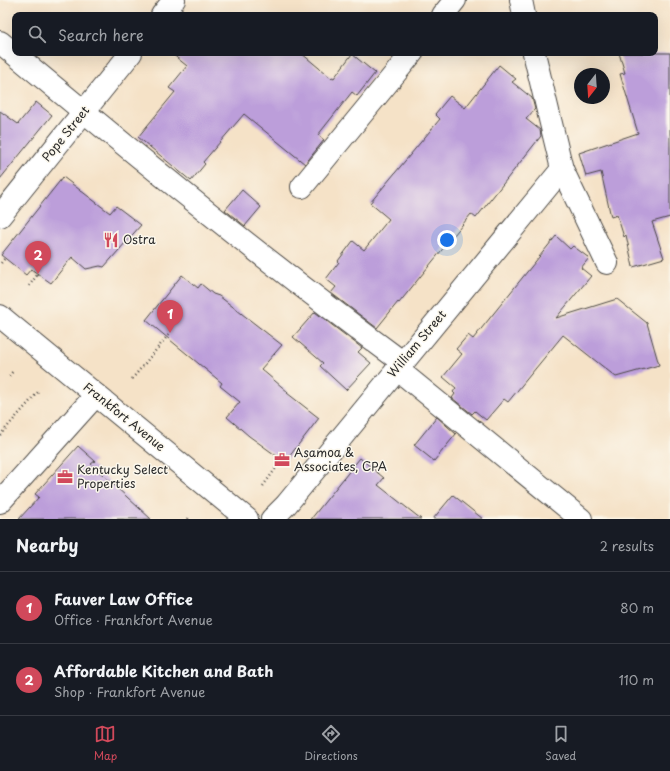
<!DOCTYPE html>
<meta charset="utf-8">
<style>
body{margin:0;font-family:"Playpen Sans",sans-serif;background:#242831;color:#f1f3f6}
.compass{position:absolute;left:574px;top:68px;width:36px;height:36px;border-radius:50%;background:#171b24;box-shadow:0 4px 16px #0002;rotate:197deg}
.you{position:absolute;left:447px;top:240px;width:14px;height:14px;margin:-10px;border:3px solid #fff;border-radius:50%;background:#1a73e8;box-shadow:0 0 0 6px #1a73e833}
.badge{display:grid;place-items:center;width:26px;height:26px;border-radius:50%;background:#d1495b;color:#fff;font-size:13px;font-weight:700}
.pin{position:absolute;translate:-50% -33px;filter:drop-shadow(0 1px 2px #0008)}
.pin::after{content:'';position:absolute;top:21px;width:14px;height:12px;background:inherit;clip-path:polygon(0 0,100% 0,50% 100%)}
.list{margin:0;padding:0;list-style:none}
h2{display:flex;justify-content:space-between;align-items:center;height:52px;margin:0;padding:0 16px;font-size:17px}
h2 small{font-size:13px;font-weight:400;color:#9ea1a6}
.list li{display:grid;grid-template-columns:26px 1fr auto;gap:12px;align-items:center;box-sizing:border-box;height:72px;padding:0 16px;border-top:1px solid #363941}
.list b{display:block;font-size:15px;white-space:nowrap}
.list p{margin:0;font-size:13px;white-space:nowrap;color:#9ea1a6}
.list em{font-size:13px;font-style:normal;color:#9ea1a6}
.icon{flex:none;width:22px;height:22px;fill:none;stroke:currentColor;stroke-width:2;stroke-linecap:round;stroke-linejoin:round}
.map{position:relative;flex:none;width:670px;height:519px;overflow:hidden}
.search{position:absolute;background:#171b24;box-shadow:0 4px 16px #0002;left:12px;right:12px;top:12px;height:44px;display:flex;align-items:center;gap:10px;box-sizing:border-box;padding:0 14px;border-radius:8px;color:#9ea1a6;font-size:15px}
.sheet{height:196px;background:#171b24}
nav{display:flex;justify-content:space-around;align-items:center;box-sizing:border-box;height:56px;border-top:1px solid #363941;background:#171b24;font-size:11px;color:#9ea1a6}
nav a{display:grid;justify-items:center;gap:2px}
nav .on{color:#d1495b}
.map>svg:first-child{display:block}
.building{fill:#bc9eda}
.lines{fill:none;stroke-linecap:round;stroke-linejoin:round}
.minor-casing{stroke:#494642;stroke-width:24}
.major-casing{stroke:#494642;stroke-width:24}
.path{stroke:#494642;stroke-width:2.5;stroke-dasharray:1 3;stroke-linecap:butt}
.minor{stroke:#fff;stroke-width:22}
.major{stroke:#fff;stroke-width:22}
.labels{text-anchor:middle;stroke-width:3;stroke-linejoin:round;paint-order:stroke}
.street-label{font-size:12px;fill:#2b2b2b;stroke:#fbf7ec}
.poi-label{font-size:12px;fill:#2b2b2b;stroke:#fbf7ec;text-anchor:start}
</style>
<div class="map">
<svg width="670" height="519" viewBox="0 0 670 519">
<rect width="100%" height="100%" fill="#fbf7ec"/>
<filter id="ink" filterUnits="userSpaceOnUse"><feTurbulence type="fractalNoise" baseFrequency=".025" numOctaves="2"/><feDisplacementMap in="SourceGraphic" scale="8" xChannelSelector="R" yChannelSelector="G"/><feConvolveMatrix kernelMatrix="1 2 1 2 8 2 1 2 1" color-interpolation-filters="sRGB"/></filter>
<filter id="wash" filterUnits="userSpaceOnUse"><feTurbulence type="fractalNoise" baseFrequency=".012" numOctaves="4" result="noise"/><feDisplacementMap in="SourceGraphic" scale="16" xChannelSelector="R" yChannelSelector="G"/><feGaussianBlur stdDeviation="0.9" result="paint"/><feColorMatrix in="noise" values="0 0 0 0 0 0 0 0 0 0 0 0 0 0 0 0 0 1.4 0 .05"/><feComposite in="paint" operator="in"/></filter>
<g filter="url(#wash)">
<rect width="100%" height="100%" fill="#f5e2c7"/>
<g id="blocks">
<g class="building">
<path d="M171,53H301L331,78L332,77L334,78L352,54L375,73L357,96L352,92L318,135L324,140L305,164L244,114L203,162L205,164L191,181L138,137L175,92L169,88L187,66Z"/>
<path d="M619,53H670V217L652,222L664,258L633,267L626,235L624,237L617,215L611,217L601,172L586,176L579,153L638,133L620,74L625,73Z"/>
<path d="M499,65L516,79L512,82L532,98L535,109L526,119L540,130L541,136L476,218L471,214L399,303L398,302L377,328L331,293L336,287L326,279L339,262L338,261L353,241L364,250L389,219L370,203L440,119L435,114L450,96L465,108Z"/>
<path d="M36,102L52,115L0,179V111L18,124Z"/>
<path d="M63,177L110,213L116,206L141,225L104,267L100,266L86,269L72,257L51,283L31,269L26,275L1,255Z"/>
<path d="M242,190L261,207L245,226L225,210Z"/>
<path d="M556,236L570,249L573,246L589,258L581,268L591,276L556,318L617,299L647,323L659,365L616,377L563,335L508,402L504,399L486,420L475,411L472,414L452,398L455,394L453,392L456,388L443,377L462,354L456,349L468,335L473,339Z"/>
<path d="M182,275L198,288L201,284L213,294L219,296L282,345L261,369L288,392L287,393L319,418L285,462L249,436L227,417L240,402L220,386L222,383L146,320Z"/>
<path d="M315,312L362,348L358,352L371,363L346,390L320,366L323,363L293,337Z"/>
<path d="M437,417L456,434L434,461L414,445Z"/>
<path d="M78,446L95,461L91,464L151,519H19L39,497L35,494Z"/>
<path d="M360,458L384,478L378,485L421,519H311Z"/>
<path d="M453,495L483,519H433Z"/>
</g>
</g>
</g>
<g filter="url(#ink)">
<use href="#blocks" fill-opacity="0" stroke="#494642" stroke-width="1"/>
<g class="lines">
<defs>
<g id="minor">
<path d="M521,0L524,15"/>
<path d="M162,15L174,0"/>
<path d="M443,15L455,0"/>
<path d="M0,42C132,152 264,260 402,362"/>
<path d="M534,53L562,169L607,263"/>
<path d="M302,187L412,53"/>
<path d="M0,216L131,53"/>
<path d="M397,369L581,519"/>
<path d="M0,502L96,395"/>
<path d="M272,519L286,505L562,169"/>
</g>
<path id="major" d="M0,316L247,519"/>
</defs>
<use href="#minor" class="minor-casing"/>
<use href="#major" class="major-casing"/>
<g class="path">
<path d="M1,263L5,258"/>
<path d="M29,286L38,274"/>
<path d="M9,376L14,370"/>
<path d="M132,379L170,333"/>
<path d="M0,435L39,391"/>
<path d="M263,486L282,460"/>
<path d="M188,519L190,516"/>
</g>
<use href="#minor" class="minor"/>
<use href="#major" class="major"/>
</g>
</g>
<defs>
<symbol id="restaurant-bare" viewBox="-9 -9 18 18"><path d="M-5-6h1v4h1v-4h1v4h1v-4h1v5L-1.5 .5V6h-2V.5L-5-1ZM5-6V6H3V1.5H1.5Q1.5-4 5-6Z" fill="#d1495b" stroke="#fbf7ec" stroke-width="2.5" paint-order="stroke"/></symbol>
<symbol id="office-bare" viewBox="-9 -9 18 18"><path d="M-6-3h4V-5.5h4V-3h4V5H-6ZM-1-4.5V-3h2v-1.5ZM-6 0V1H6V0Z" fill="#d1495b" stroke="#fbf7ec" stroke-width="2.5" paint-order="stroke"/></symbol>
</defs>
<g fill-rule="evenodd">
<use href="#restaurant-bare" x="100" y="229" width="22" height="22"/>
<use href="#office-bare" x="271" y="449" width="22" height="22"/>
<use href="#office-bare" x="54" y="466" width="22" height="22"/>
</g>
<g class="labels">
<g class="street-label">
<text transform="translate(66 134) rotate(-51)" y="4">Pope Street</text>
<text transform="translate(417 344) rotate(-50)" y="4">William Street</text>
<text transform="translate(124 417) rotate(39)" y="4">Frankfort Avenue</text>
</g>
<g class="poi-label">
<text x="123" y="244">Ostra</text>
<text x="294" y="457">Asamoa &amp;<tspan x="294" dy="14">Associates, CPA</tspan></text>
<text x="77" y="474">Kentucky Select<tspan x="77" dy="14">Properties</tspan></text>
</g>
</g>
</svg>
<svg class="compass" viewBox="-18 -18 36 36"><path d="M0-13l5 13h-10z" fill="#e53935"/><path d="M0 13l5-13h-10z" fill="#9ea1a6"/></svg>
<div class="you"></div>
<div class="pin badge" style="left:170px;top:333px">1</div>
<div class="pin badge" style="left:38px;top:274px">2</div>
<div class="search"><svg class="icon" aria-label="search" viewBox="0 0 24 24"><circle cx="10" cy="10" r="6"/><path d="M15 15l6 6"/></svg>Search here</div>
</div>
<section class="sheet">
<h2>Nearby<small>2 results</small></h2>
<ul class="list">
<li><span class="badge">1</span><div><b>Fauver Law Office</b><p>Office · Frankfort Avenue</p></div><em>80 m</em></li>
<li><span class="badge">2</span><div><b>Affordable Kitchen and Bath</b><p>Shop · Frankfort Avenue</p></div><em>110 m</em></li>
</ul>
</section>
<nav>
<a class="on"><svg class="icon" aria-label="map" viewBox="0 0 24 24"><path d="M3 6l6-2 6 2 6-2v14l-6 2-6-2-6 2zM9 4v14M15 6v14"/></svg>Map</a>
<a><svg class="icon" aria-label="directions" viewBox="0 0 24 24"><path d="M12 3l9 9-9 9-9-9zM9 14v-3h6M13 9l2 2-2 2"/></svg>Directions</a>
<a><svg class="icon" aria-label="saved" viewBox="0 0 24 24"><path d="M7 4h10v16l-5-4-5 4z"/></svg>Saved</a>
</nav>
